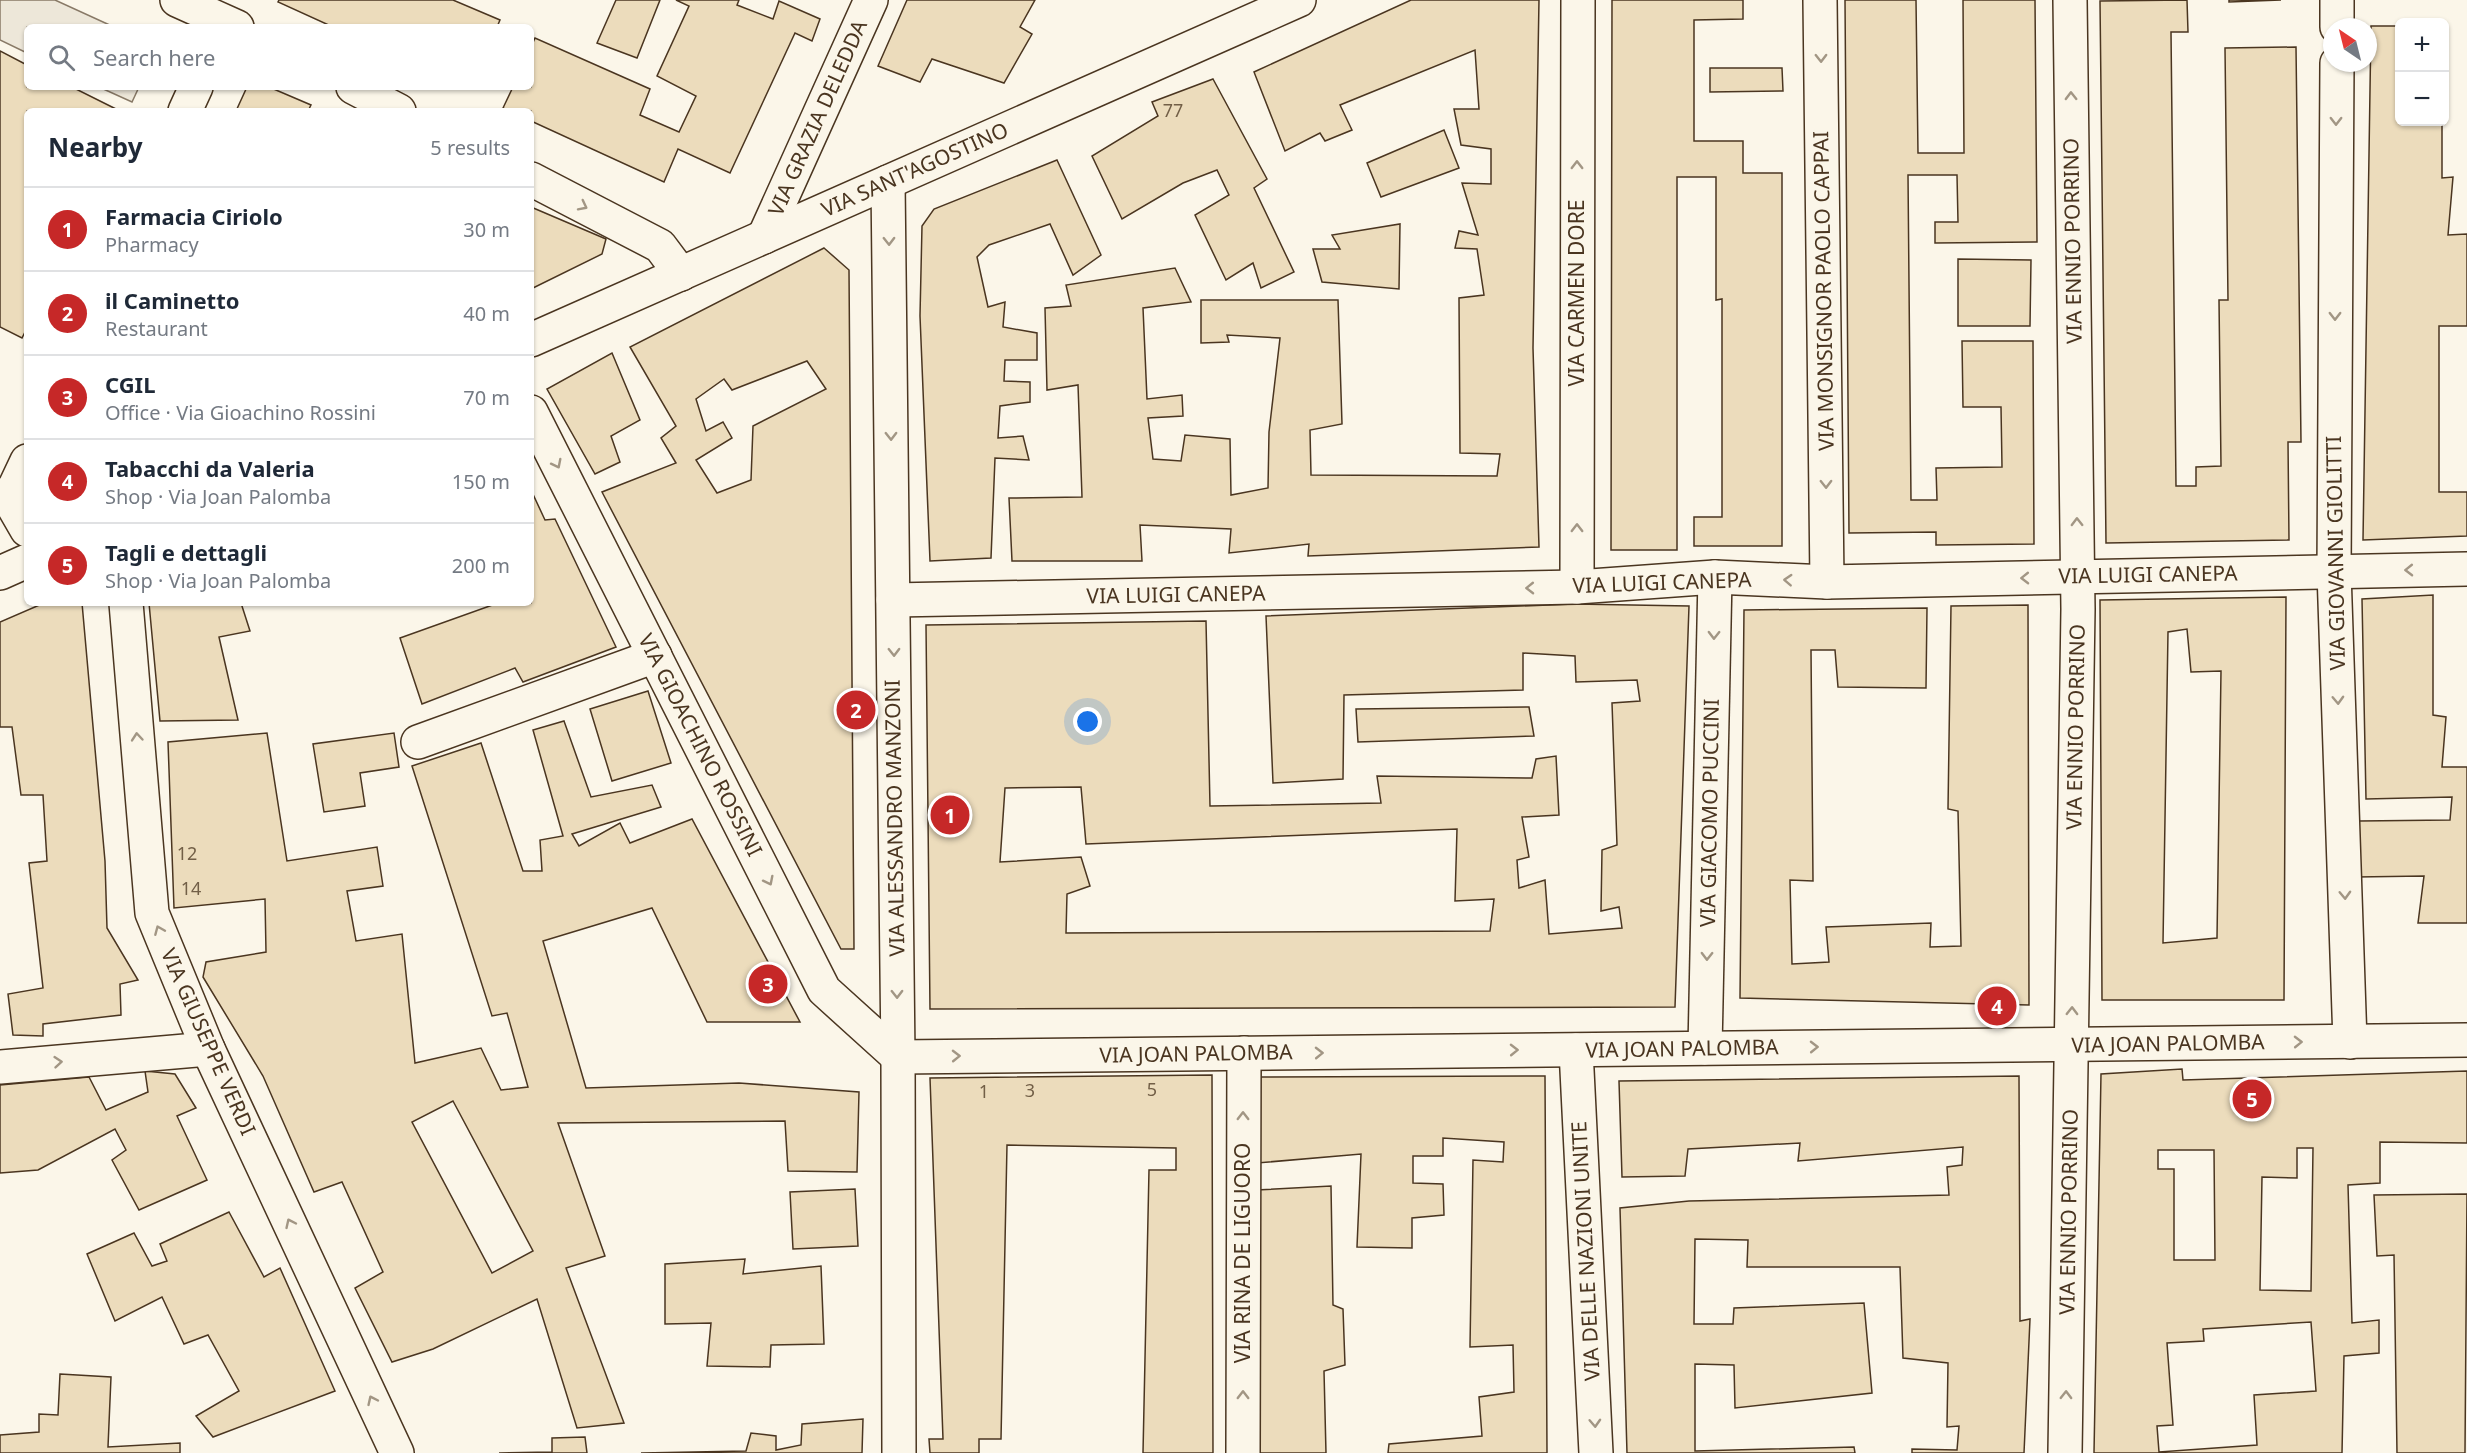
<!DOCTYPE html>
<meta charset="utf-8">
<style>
body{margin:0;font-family:"Noto Sans",sans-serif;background:#f2f2f3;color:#1f2937}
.controls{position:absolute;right:18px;top:18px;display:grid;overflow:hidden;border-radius:9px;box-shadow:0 2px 4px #0004}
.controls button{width:54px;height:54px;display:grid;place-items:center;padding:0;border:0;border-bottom:2px solid #e0e1e3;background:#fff;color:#1f2937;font:30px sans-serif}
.compass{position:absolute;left:2323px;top:18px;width:54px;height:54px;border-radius:50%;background:#fff;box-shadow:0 2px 4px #0004;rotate:325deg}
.you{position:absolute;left:1088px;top:722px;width:21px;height:21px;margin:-15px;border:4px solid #fff;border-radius:50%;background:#1a73e8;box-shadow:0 0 0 9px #1a73e833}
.badge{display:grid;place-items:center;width:39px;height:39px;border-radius:50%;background:#c62828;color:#fff;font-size:20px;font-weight:700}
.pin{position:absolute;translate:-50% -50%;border:3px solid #fff;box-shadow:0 2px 6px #0006}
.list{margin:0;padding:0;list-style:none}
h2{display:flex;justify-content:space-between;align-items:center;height:78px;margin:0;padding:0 24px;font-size:26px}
h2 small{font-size:20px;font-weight:400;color:#747a83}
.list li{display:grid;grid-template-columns:39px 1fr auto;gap:18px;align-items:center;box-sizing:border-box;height:84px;padding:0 24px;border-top:2px solid #e0e1e3}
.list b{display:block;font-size:22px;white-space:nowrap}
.list p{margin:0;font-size:20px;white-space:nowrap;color:#747a83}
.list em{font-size:20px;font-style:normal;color:#747a83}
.icon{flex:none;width:33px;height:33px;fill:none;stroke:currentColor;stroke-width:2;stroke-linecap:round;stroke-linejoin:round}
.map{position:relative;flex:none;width:2467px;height:1453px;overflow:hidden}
.search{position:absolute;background:#fff;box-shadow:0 2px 4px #0004;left:24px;top:24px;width:510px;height:66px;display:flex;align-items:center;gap:15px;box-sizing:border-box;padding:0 21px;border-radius:9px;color:#747a83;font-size:22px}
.panel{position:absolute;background:#fff;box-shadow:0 2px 4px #0004;left:24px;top:108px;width:510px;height:498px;border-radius:9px}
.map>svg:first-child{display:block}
.parking{fill:#ede7d9;stroke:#887966;stroke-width:1.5}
.building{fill:#ecdcbc;stroke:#4a3520;stroke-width:1.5;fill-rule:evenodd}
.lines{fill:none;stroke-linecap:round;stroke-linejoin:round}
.street-casing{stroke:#4a3520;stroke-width:36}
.secondary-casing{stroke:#4a3520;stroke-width:36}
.street{stroke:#fbf6e9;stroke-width:33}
.secondary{stroke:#fbf6e9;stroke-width:33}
.oneway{stroke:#a29684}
.labels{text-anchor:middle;stroke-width:4.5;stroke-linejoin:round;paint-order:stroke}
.number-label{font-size:18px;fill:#725f47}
.street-label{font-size:21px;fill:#4a3520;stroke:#fbf6e9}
</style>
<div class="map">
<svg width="2467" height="1453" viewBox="0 0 2467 1453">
<rect width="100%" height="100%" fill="#fbf6e9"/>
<g class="parking">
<path d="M0,0H55L114,27H27V53L0,40Z"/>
<path d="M99,87H139L132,102Z"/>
</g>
<g class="building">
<path d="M279,0H453L500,20L497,27H333L278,2Z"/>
<path d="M616,0H660L637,58L597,43Z"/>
<path d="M676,0H739L737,5L773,19L779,1L820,19L812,41L795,33L730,173L678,149L664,182L531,121V111H510L503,108L513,87H531V47L535,38L650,89L640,115L679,132L696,96L657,76L689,6Z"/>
<path d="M907,0H1035L1020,27L1032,34L1004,83L932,59L920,82L878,66Z"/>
<path d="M1411,0H1539L1533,348L1539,547L1308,556L1309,544L1229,553L1231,529L1140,525L1142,561H1012L1009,498L1082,497L1078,385L1047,390L1045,308L1071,306L1066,285L1175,268L1191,302L1143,308L1147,399L1182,395L1183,416L1148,418L1153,459L1181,461L1185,435L1230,439L1231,495L1268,488L1269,432L1280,338L1227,335L1229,342L1201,343V300H1338L1342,424L1310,430L1311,475L1497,476L1500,454L1460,453L1459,298L1484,295L1477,249L1455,248L1459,231L1478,235L1462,183L1491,184V149L1461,145L1454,109H1479L1475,50L1340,105L1352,130L1325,141L1320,133L1285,151L1254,72Z"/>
<path d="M1612,0H1743V19L1694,20V141H1743V173H1782V546H1694V517H1722V299L1716,300V177H1677V550H1611Z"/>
<path d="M1845,0H1916L1918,153H1964L1963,0H2035L2037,242L1935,243V222H1958L1957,175H1908L1911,500H1937L1936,468L2002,467L2001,407H1963L1962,341H2033L2034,544L1936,545V532L1849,533Z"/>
<path d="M2187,0L2188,32H2171L2176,486H2196V467L2221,466L2219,300H2228L2225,48L2296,47L2301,442H2288L2289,540L2106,543L2100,1Z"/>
<path d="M2229,0H2281L2229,2Z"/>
<path d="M2371,26H2400V122H2442V178L2453,177L2448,235L2467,234V326H2439V492H2467V536L2363,540Z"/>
<path d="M0,51L27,65V87H72L120,111H27V328L22,338L0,327Z"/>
<path d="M1710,68H1782L1783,91L1710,92Z"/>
<path d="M1213,79L1267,179L1254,188L1294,272L1261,288L1253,263L1226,280L1195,215L1229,195L1217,170L1183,183L1122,219L1092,156L1158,116L1152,102Z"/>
<path d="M247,87H269L311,105L308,111H236Z"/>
<path d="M1444,130L1459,168L1381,197L1367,163Z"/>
<path d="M1057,160L1101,255L1073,275L1050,224L989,245L977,257L988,307L1005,302L1003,327L1037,333V360H1005L1004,381L1030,382V402L1000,406L998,438L1023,436L1029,460L995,458L991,558L930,561L920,316L922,226L934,209Z"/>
<path d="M531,207L606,239L602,254L531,289Z"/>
<path d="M1400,224L1399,289L1322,282L1313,249H1340L1332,235Z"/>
<path d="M824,248L849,270L854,949H841L602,492L676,463L661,438L676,426L630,347ZM807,361L826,389L753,426L751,480L717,493L696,460L732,438L723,422L706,431L696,399L724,379L732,390Z"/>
<path d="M1958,259L2031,260L2030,326H1958Z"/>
<path d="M612,353L640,420L611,436L620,462L595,474L547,389Z"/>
<path d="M531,490L545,520L555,519L616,647L523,682L515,668L422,704L400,638L498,603H531Z"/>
<path d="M2433,595V715L2446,717L2442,767H2467V923H2418L2424,876L2356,877L2359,821L2450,820L2452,797L2366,799L2362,599Z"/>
<path d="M2286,597L2284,1000H2102L2100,600ZM2187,629L2191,672L2221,671L2217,938L2163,943L2168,632Z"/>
<path d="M44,603H82L105,861L107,928L138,980L120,984L121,1015L43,1024V1036L13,1035L8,994L43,988L29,863L47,861L43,795H21L12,727H0V622Z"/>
<path d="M149,603H241L250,631L219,637L238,720L160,721Z"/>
<path d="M1574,604L1689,606L1675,1007L930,1009L926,625L1206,621L1210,806L1381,803L1377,776L1532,778L1536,759L1556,756L1559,815L1522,817L1529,857L1517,860L1519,888L1545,880L1549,934L1622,928L1619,907L1601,911L1602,850L1617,845L1612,703L1640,701L1637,680L1576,682L1575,656L1523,653V690L1344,695L1343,779L1273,783L1266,616ZM1081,787L1086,844L1457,829L1455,901L1494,899L1490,931L1066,933L1067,894L1090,886L1081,857L1000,862L1005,788Z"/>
<path d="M2028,605L2029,1005L1740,998L1744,610L1927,608L1926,688L1838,687L1835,650H1811L1813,881L1790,880L1792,964L1829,962L1826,927L1931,923L1930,947L1961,946L1958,811L1948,809L1951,606Z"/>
<path d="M648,691L671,763L612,781L590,709Z"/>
<path d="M1529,707L1534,736L1358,742L1356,709Z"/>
<path d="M564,721L591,797L652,785L661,807L572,834L579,846L620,823L630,843L692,819L800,1022H707L652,908L543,941L586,1088L739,1083L859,1092L857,1172L788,1171L785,1121L558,1123L605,1256L566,1268L624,1423L577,1428L537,1299L433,1349L392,1362L355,1288L383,1272L342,1182L314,1192L263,1076L203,977L206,962L266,952L265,899L174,908L168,742L267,733L287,861L377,847L383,886L347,891L356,941L402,934L415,1063L481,1048L501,1090L528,1087L507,1013L492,1016L412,766L481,743L523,871H542L540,840L563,836L533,730ZM453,1101L533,1251L492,1273L412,1122Z"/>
<path d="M394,733L399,767L360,773L365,806L324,812L313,744Z"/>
<path d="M2182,1069L2183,1080L2467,1071V1143L2380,1142V1183L2348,1185L2352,1323L2379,1320V1353L2344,1356L2342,1453H2094L2101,1074ZM2297,1148H2313L2311,1291L2260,1290L2262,1177L2297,1178ZM2158,1150H2214L2215,1260H2174V1169H2158ZM2311,1322L2316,1391L2254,1395L2257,1445L2159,1452L2157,1426L2173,1425L2167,1343L2204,1341L2203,1329Z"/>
<path d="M145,1071L175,1074L196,1108L177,1116L207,1180L139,1210L112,1160L126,1150L115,1129L38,1170L0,1173V1085L89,1077L106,1110L148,1092Z"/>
<path d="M1212,1075L1213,1453H1143L1149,1170H1176V1148L1007,1145L1001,1439H979V1453H930L929,1439H943L930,1078Z"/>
<path d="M1545,1076L1547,1453H1388L1389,1444L1482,1436L1479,1397L1514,1392L1513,1345L1470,1347L1473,1160L1503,1162L1504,1142L1443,1138V1156H1413V1183L1443,1184L1444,1215L1412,1218V1248L1357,1247L1361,1154L1257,1163L1260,1077Z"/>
<path d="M2019,1076L2020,1321L2030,1319L2024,1453H1912V1449L1957,1450L1959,1426L1947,1427L1948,1363L1903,1358L1900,1267H1747L1748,1240L1695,1239L1694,1324H1733L1734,1308L1864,1303L1872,1393L1735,1408L1734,1365L1695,1364V1451L1854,1447L1855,1453H1627L1620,1208L1689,1201L1949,1195L1947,1167L1962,1165L1963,1147L1798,1161L1800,1143L1688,1149L1685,1176L1622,1177L1619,1081Z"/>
<path d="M1331,1186L1333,1305L1343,1309L1345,1365L1324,1371L1326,1453H1258L1256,1190Z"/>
<path d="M855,1189L858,1246L793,1249L790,1192Z"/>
<path d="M2467,1194L2465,1453H2397L2394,1255L2377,1256L2374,1195Z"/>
<path d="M229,1212L264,1277L280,1268L335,1391L213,1437L196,1416L239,1391L208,1335L184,1344L162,1297L115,1321L87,1254L134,1233L152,1266L167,1261L160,1244Z"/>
<path d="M745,1259L743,1274L821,1266L824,1344L771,1345L770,1367L707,1366L711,1323L665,1324V1264Z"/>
<path d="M60,1374L111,1377L108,1447L180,1443V1453H0V1435L39,1432V1414L58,1415Z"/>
<path d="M863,1419L862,1453H641L746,1451L751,1433L776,1436V1450L801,1445L802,1424Z"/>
<path d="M585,1437L587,1453H499L552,1452V1438Z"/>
</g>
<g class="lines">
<defs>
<g id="street">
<path d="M177,0L237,27"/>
<path d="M1820,0L1827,582"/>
<path d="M2337,27V0"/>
<path d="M2337,63L2334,572L2350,1042"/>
<path d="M353,87L399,111"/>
<path d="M185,111L196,87"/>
<path d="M531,179L660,246L681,274"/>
<path d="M888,182L898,1057L899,1453"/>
<path d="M764,237L871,0"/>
<path d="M531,412L824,990L898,1057L2467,1040"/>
<path d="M0,495L9,499L27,530"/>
<path d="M9,499L27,461"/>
<path d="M1577,587L1578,0"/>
<path d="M893,600L1577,587L1715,577L1827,582L2467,569"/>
<path d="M126,603L152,913L208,1049L397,1453"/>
<path d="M418,742L655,656"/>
<path d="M1705,1048L1715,577"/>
<path d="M1576,1050L1596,1453"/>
<path d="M0,1067L208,1049"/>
<path d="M1243,1453L1244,1053"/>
<path d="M2065,1453L2078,609L2070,0"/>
</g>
<g id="secondary">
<path d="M531,340L1299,0"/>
<path d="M0,573L27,561"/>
</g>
</defs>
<use href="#street" class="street-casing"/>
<use href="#secondary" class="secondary-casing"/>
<use href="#street" class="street"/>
<use href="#secondary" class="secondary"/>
</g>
<defs><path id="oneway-chevron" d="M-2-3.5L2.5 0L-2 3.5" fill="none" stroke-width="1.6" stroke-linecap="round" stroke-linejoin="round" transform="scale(1.5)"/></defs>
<g class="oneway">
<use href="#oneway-chevron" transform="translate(1821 58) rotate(89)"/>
<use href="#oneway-chevron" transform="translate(2071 96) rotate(-91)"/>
<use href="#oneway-chevron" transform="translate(2336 121) rotate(90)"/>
<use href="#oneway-chevron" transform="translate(1577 165) rotate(-90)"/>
<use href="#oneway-chevron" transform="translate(583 206) rotate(27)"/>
<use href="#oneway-chevron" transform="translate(889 241) rotate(89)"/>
<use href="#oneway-chevron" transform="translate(2335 316) rotate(90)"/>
<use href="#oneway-chevron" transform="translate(891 436) rotate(89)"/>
<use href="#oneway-chevron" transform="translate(557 464) rotate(63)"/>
<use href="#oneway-chevron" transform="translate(1826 484) rotate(89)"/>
<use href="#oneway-chevron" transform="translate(2077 522) rotate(-91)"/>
<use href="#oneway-chevron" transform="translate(1577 528) rotate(-90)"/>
<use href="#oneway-chevron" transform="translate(2409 570) rotate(179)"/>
<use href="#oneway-chevron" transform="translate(2025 578) rotate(179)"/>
<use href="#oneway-chevron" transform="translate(1788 580) rotate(-177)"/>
<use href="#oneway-chevron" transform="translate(1530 588) rotate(179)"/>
<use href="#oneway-chevron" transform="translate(1714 635) rotate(91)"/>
<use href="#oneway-chevron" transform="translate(894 652) rotate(89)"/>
<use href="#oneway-chevron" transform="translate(2338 700) rotate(88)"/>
<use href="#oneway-chevron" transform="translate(137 737) rotate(-95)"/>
<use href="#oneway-chevron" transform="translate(769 881) rotate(63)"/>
<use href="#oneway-chevron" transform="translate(2345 895) rotate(88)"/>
<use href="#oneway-chevron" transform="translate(159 930) rotate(-113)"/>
<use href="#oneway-chevron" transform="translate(1707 956) rotate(91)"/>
<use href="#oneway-chevron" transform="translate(897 994) rotate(89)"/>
<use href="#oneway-chevron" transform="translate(2072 1011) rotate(-89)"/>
<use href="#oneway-chevron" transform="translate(2298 1042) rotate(-1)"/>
<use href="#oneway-chevron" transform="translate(1814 1047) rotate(-1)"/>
<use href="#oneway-chevron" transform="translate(1514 1050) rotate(-1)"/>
<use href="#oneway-chevron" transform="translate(1319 1053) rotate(-1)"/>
<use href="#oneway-chevron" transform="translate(956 1056) rotate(-1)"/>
<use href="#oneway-chevron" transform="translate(58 1062) rotate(-5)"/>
<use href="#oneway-chevron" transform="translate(1243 1116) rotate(-90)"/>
<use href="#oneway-chevron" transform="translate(290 1223) rotate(-115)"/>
<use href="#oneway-chevron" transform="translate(1243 1395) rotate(-90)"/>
<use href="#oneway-chevron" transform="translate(2066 1395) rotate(-89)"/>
<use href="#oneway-chevron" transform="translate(372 1400) rotate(-115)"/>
<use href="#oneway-chevron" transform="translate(1595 1423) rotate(87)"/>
</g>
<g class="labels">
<g class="number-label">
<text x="1173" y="117">77</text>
<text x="187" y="860">12</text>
<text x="191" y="895">14</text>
<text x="1152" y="1096">5</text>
<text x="1030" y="1097">3</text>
<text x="984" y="1098">1</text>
</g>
<g class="street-label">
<text transform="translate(818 118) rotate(-66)" y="7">VIA GRAZIA DELEDDA</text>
<text transform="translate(915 170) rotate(-24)" y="7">VIA SANT'AGOSTINO</text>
<text transform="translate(2073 241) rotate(-91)" y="7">VIA ENNIO PORRINO</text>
<text transform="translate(1824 291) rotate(-91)" y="7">VIA MONSIGNOR PAOLO CAPPAI</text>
<text transform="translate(1577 293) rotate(-90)" y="7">VIA CARMEN DORE</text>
<text transform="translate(2336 553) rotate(-91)" y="7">VIA GIOVANNI GIOLITTI</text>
<text transform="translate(2148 575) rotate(-1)" y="7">VIA LUIGI CANEPA</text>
<text transform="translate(1662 583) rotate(-2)" y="7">VIA LUIGI CANEPA</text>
<text transform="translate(1176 595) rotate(-1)" y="7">VIA LUIGI CANEPA</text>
<text transform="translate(2076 727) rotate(-89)" y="7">VIA ENNIO PORRINO</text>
<text transform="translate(700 745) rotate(63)" y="7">VIA GIOACHINO ROSSINI</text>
<text transform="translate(1710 813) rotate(-89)" y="7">VIA GIACOMO PUCCINI</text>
<text transform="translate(895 818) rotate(-91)" y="7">VIA ALESSANDRO MANZONI</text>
<text transform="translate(208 1042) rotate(66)" y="7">VIA GIUSEPPE VERDI</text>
<text transform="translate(2168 1044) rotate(-1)" y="7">VIA JOAN PALOMBA</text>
<text transform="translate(1682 1049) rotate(-1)" y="7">VIA JOAN PALOMBA</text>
<text transform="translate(1196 1054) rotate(-1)" y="7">VIA JOAN PALOMBA</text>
<text transform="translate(2069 1212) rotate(-89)" y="7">VIA ENNIO PORRINO</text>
<text transform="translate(1586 1251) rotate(-93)" y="7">VIA DELLE NAZIONI UNITE</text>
<text transform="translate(1243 1253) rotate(-90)" y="7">VIA RINA DE LIGUORO</text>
</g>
</g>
</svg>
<div class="controls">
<button>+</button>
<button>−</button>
</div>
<svg class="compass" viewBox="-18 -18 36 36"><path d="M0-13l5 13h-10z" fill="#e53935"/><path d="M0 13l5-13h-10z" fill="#747a83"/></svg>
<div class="you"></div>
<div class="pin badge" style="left:950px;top:815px">1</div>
<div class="pin badge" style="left:856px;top:710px">2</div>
<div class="pin badge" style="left:768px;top:984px">3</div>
<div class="pin badge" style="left:1997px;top:1006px">4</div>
<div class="pin badge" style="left:2252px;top:1099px">5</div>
<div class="search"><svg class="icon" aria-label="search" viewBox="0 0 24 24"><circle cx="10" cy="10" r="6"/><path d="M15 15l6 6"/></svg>Search here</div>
<section class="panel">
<h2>Nearby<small>5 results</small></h2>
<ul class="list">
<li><span class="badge">1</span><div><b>Farmacia Ciriolo</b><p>Pharmacy</p></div><em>30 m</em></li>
<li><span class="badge">2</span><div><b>il Caminetto</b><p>Restaurant</p></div><em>40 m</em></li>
<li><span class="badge">3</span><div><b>CGIL</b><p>Office · Via Gioachino Rossini</p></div><em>70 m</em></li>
<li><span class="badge">4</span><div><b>Tabacchi da Valeria</b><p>Shop · Via Joan Palomba</p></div><em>150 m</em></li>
<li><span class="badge">5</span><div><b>Tagli e dettagli</b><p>Shop · Via Joan Palomba</p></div><em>200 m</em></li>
</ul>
</section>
</div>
